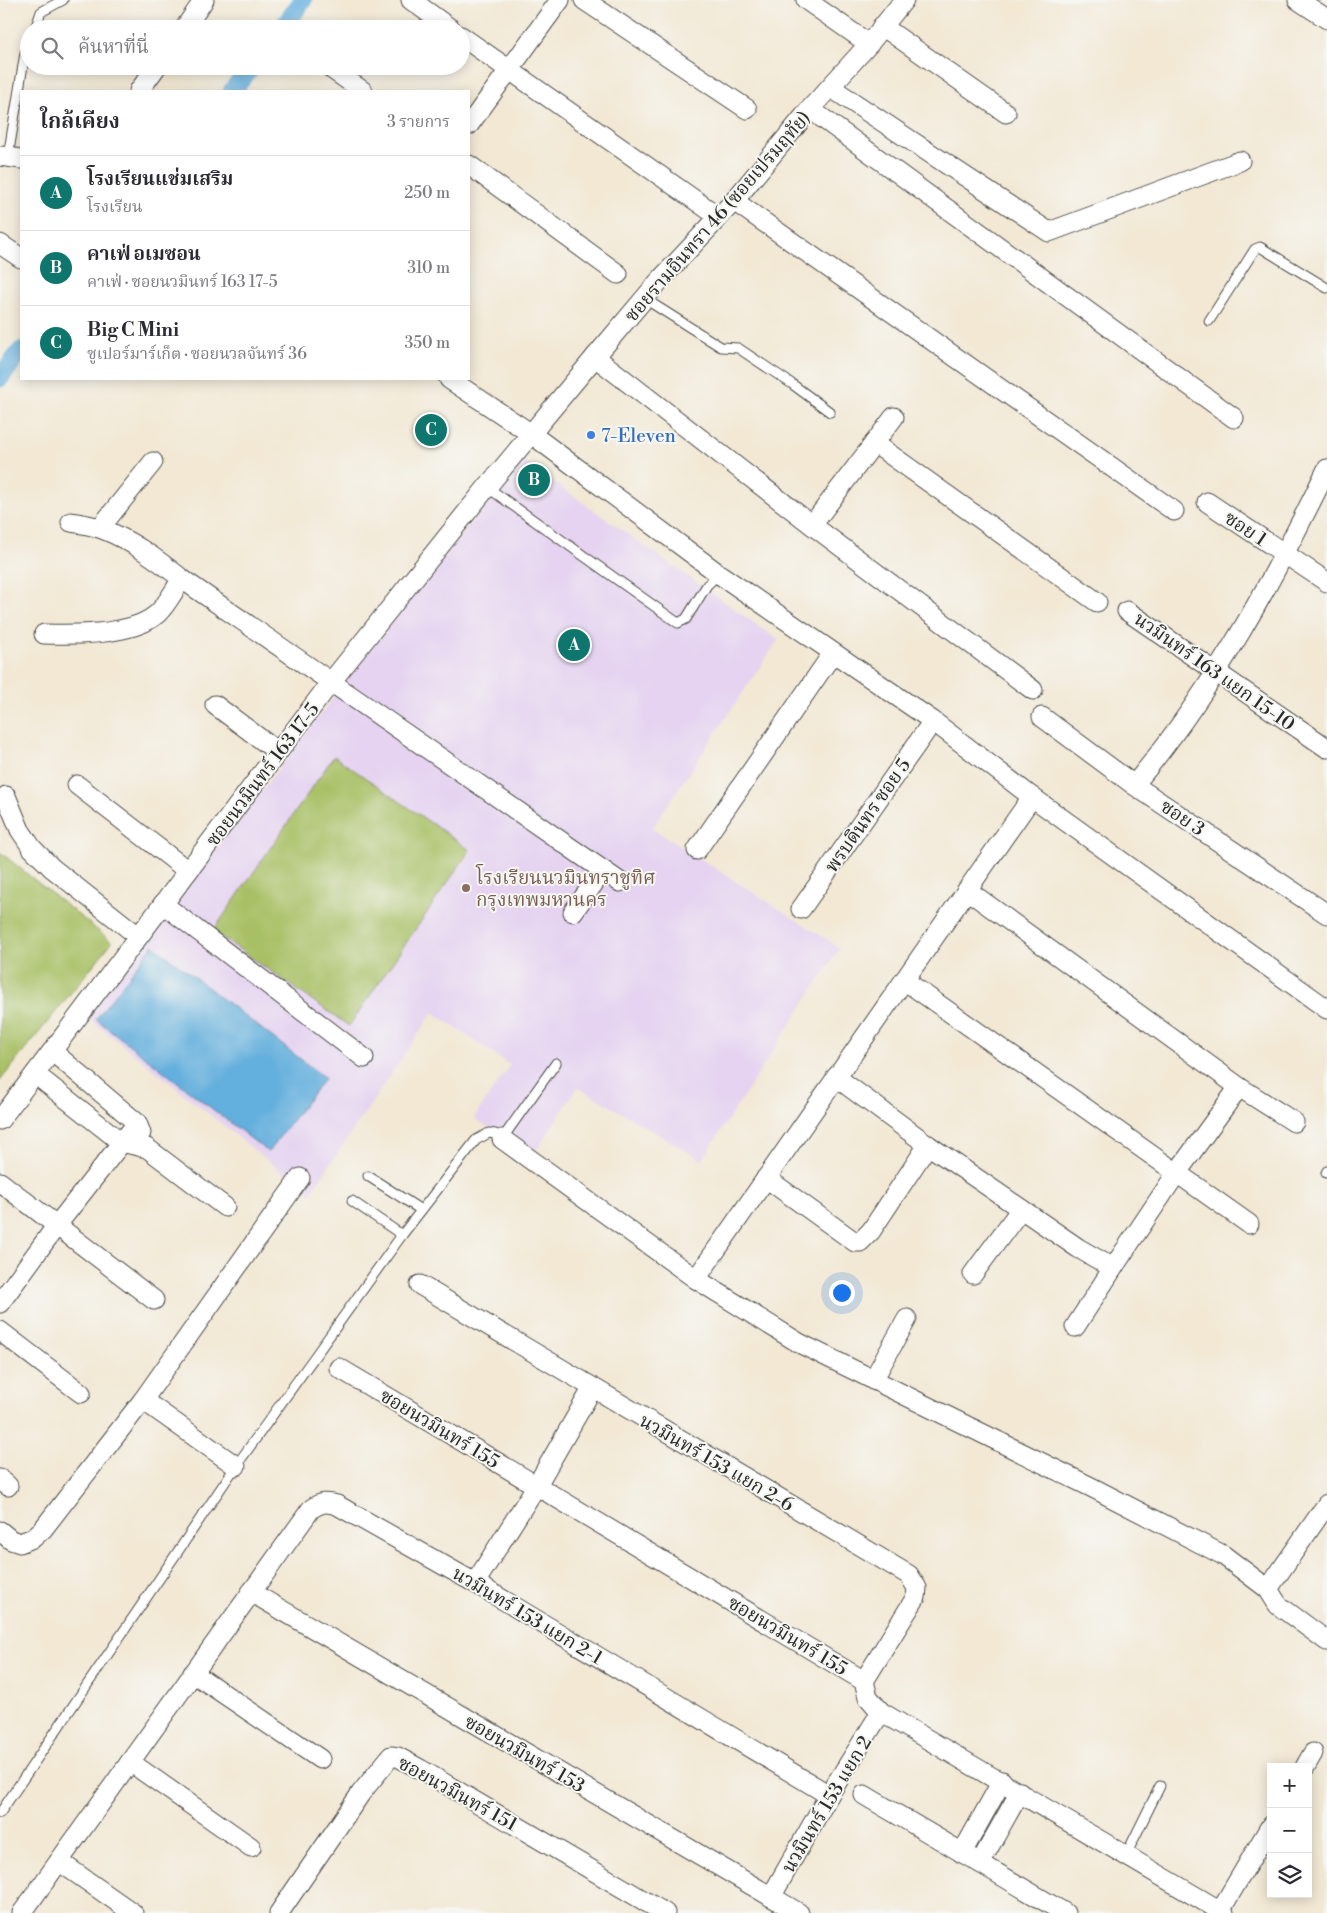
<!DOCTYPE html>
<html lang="th">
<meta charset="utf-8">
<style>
body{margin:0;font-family:"Libre Bodoni","Noto Serif Thai",serif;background:#f7f7f7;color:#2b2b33}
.controls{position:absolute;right:15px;bottom:15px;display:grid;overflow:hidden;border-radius:0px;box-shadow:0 2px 12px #0003}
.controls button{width:45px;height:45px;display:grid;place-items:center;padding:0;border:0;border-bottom:1px solid #e1e1e2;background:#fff;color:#2b2b33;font:25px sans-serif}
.you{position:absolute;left:841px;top:1292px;width:18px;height:18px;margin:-12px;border:4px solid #fff;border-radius:50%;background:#1a73e8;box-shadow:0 0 0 8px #1a73e833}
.badge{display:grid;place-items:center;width:32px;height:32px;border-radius:50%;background:#0f766e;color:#fff;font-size:16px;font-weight:700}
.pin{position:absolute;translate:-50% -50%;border:2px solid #fff;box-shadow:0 1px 5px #0006}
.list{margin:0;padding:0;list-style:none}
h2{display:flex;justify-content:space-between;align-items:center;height:65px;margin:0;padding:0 20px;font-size:21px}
h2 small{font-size:16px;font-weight:400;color:#7c7c81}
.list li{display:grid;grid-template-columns:32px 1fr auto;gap:15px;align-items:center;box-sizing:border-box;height:75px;padding:0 20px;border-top:1px solid #e1e1e2}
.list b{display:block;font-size:19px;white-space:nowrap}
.list p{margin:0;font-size:16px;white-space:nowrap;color:#7c7c81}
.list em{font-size:16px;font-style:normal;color:#7c7c81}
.icon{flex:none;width:28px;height:28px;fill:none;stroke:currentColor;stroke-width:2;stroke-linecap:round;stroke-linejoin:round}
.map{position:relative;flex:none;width:1327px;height:1913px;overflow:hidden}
.search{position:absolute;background:#fff;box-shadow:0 2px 12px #0003;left:20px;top:20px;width:450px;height:55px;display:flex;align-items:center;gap:12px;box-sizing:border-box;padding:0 18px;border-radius:28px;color:#7c7c81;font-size:19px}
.panel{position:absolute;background:#fff;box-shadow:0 2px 12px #0003;left:20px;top:90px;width:450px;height:290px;border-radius:0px}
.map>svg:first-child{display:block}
.built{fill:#e5d3f1}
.park{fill:#a8c065;stroke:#6a7648}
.water{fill:#64afdd;stroke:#486d84}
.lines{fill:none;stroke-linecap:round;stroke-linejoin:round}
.canal{stroke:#64afdd;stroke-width:19}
.lane-casing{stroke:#494744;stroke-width:11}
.street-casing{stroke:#494744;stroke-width:21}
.lane{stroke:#fff;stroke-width:9}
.street{stroke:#fff;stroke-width:19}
.shop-dot{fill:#3f7fe0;stroke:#f6f6f2;stroke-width:2}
.education-dot{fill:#8d6e63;stroke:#f6f6f2;stroke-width:2}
.labels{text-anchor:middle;stroke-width:4;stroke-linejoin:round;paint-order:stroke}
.street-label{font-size:19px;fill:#2b2b2b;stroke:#f6f6f2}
.shop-label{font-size:19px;fill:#366cbe;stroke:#f6f6f2;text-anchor:start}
.education-label{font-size:19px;fill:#785e54;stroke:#f6f6f2;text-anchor:start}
</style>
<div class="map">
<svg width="1327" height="1913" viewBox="0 0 1327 1913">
<rect width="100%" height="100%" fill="#f6f6f2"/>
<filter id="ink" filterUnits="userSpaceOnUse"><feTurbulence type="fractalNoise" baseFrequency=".02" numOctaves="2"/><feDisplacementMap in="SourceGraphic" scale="10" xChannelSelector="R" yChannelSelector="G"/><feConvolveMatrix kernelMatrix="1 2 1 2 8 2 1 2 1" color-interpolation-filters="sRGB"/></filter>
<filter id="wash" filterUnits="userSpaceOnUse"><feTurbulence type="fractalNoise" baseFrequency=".0096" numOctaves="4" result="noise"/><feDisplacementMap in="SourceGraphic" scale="20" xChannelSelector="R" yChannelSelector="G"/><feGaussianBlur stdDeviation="1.12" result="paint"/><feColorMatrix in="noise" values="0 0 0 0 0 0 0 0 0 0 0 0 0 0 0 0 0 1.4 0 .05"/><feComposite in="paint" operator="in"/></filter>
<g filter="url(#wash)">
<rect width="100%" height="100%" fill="#f2e8d4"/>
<path class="built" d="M521,459L778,640L652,828L840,948L702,1160L578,1087L532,1157L474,1118L510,1065L433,1012L310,1194L87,1017L370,650Z"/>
<g class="park">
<path d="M334,756L470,850L349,1026L213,931Z"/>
<path d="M0,852L112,942L0,1081Z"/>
</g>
<path class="water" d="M153,945L325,1078L268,1152L96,1019Z"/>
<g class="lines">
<g class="canal">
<path d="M282,29L303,0"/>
<path d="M232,91L252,66"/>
<path d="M0,378L21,351"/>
</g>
</g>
</g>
<g filter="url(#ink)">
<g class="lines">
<defs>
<g id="lane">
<path d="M35,29L41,12L63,0"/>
<path d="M8,157L25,53L29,44"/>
<path d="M645,299L721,347L738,348L792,384L830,412"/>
<path d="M1209,321L1255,249L1260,247L1327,288"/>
<path d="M487,487L678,623L686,619L707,585L719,574"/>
<path d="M1326,1173L1327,1171"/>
<path d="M368,1176L421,1210"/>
<path d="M352,1201L402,1235"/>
<path d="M0,1813L236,1466L402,1235L476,1140L489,1133L495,1134L502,1139L556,1063"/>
<path d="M1126,1855L1160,1786"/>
</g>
<g id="street">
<path d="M411,0L451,29"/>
<path d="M584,0L747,109"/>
<path d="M806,0L869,44"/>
<path d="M1298,0L1327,19"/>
<path d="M882,26L1006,113"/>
<path d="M184,29L204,0"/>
<path d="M461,36L719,217"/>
<path d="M333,70L363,91"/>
<path d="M830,87L1049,232L1240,161"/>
<path d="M139,91L157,66"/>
<path d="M810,109L1234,418"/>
<path d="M469,125L560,0"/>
<path d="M0,156L21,159"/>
<path d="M469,165L618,274"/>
<path d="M734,201L1174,511"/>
<path d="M0,244L21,258"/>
<path d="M595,357L812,525L1033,690"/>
<path d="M449,379L530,433L719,574L933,721L1032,797L1327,1009"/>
<path d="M874,443L1097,602"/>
<path d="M1207,502L1327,582"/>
<path d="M71,522C81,524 92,525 102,529C131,540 158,560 182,579L620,882"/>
<path d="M812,525L894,417"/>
<path d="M100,528L153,462"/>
<path d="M1127,611L1327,748"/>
<path d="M44,634C74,635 134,635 157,614C167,605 174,590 182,579"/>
<path d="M215,705L278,752"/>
<path d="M1042,717L1134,785L1327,914"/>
<path d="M77,785L188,871"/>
<path d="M1134,785C1213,690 1274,579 1327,469"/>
<path d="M6,796L20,830L32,848L52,868L138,936"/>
<path d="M697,850L833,653"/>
<path d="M967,890L1239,1087L1294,1122"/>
<path d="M163,904L364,1058"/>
<path d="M801,909L933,721"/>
<path d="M573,912L602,872"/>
<path d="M904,980L1249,1224"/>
<path d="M53,1052L137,1123L141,1133"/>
<path d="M35,1074L121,1142L147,1148L225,1207"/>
<path d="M836,1077L928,1145L1078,1248L1113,1268L1075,1327"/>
<path d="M0,1120L331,682L487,487L595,357L660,280L734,201L810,109L869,44L904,0"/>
<path d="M502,1139L696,1279L799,1343L1093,1488L1223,1555L1268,1589L1278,1605L1327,1641"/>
<path d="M766,1178L855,1242H860L871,1231L928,1145"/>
<path d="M0,1182L154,1300"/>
<path d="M1113,1268L1176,1174L1239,1087"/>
<path d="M973,1274L1021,1209"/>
<path d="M696,1279L1032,797"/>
<path d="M420,1285L909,1575L917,1588L916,1597L864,1681"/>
<path d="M0,1303L57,1225L137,1123"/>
<path d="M0,1331L81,1393"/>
<path d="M339,1368L864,1681L868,1697L881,1712L1224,1913"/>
<path d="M873,1380L907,1319"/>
<path d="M143,1400L236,1466"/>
<path d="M0,1479L8,1486"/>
<path d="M0,1531L11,1540L20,1543L33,1538L43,1529L143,1400L300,1178"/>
<path d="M475,1583L537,1485L592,1389"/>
<path d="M1268,1589L1327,1504"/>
<path d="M251,1592L799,1913"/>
<path d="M193,1673L320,1759"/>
<path d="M130,1762L251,1847"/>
<path d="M1305,1767L1313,1753"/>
<path d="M864,1795L1065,1913"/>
<path d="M962,1853L1002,1781"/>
<path d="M60,1862L133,1913"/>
<path d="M980,1863L1020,1792"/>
<path d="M771,1897L829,1795L881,1712"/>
<path d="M1220,1911L1271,1825"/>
<path d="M22,1913L311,1509C321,1502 326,1502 337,1505L475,1583L829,1795"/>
<path d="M279,1913L361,1793L391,1756L398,1757L420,1769L665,1913"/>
</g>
</defs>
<use href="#lane" class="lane-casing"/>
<use href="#street" class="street-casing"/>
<use href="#lane" class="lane"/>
<use href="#street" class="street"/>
</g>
</g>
<circle class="shop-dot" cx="591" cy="435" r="5"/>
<circle class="education-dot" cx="466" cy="888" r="5"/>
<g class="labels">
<g class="street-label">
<text transform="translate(717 216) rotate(-49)" y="7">ซอยรามอินทรา 46 (ซอยเปรมฤทัย)</text>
<text transform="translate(1246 528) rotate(34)" y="7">ซอย 1</text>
<text transform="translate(1215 671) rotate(35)" y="7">นวมินทร์ 163 แยก 15-10</text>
<text transform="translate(262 774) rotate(-53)" y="7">ซอยนวมินทร์ 163 17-5</text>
<text transform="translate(867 815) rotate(-55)" y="7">พรบดินทร ซอย 5</text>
<text transform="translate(1183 817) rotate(34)" y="7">ซอย 3</text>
<text transform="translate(440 1428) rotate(31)" y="7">ซอยนวมินทร์ 155</text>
<text transform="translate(717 1462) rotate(30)" y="7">นวมินทร์ 153 แยก 2-6</text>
<text transform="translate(528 1615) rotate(31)" y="7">นวมินทร์ 153 แยก 2-1</text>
<text transform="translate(788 1635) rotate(31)" y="7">ซอยนวมินทร์ 155</text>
<text transform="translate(525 1753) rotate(30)" y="7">ซอยนวมินทร์ 153</text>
<text transform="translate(458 1793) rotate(29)" y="7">ซอยนวมินทร์ 151</text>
<text transform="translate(826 1804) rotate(-59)" y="7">นวมินทร์ 153 แยก 2</text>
</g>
<g class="shop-label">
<text x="601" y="442">7-Eleven</text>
</g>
<g class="education-label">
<text x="476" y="884">โรงเรียนนวมินทราชูทิศ<tspan x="476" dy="22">กรุงเทพมหานคร</tspan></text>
</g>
</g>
</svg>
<div class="controls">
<button>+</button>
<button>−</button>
<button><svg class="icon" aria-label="layers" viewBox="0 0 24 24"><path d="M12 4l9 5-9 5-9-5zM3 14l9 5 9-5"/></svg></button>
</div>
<div class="you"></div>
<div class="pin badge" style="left:574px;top:645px">A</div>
<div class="pin badge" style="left:534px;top:480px">B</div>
<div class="pin badge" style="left:431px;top:430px">C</div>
<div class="search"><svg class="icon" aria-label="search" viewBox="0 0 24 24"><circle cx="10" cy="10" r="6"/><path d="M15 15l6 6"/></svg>ค้นหาที่นี่</div>
<section class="panel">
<h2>ใกล้เคียง<small>3 รายการ</small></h2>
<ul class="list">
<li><span class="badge">A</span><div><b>โรงเรียนแช่มเสริม</b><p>โรงเรียน</p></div><em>250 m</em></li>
<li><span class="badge">B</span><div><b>คาเฟ่ อเมซอน</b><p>คาเฟ่ · ซอยนวมินทร์ 163 17-5</p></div><em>310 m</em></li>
<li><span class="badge">C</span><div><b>Big C Mini</b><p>ซูเปอร์มาร์เก็ต · ซอยนวลจันทร์ 36</p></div><em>350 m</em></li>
</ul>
</section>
</div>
